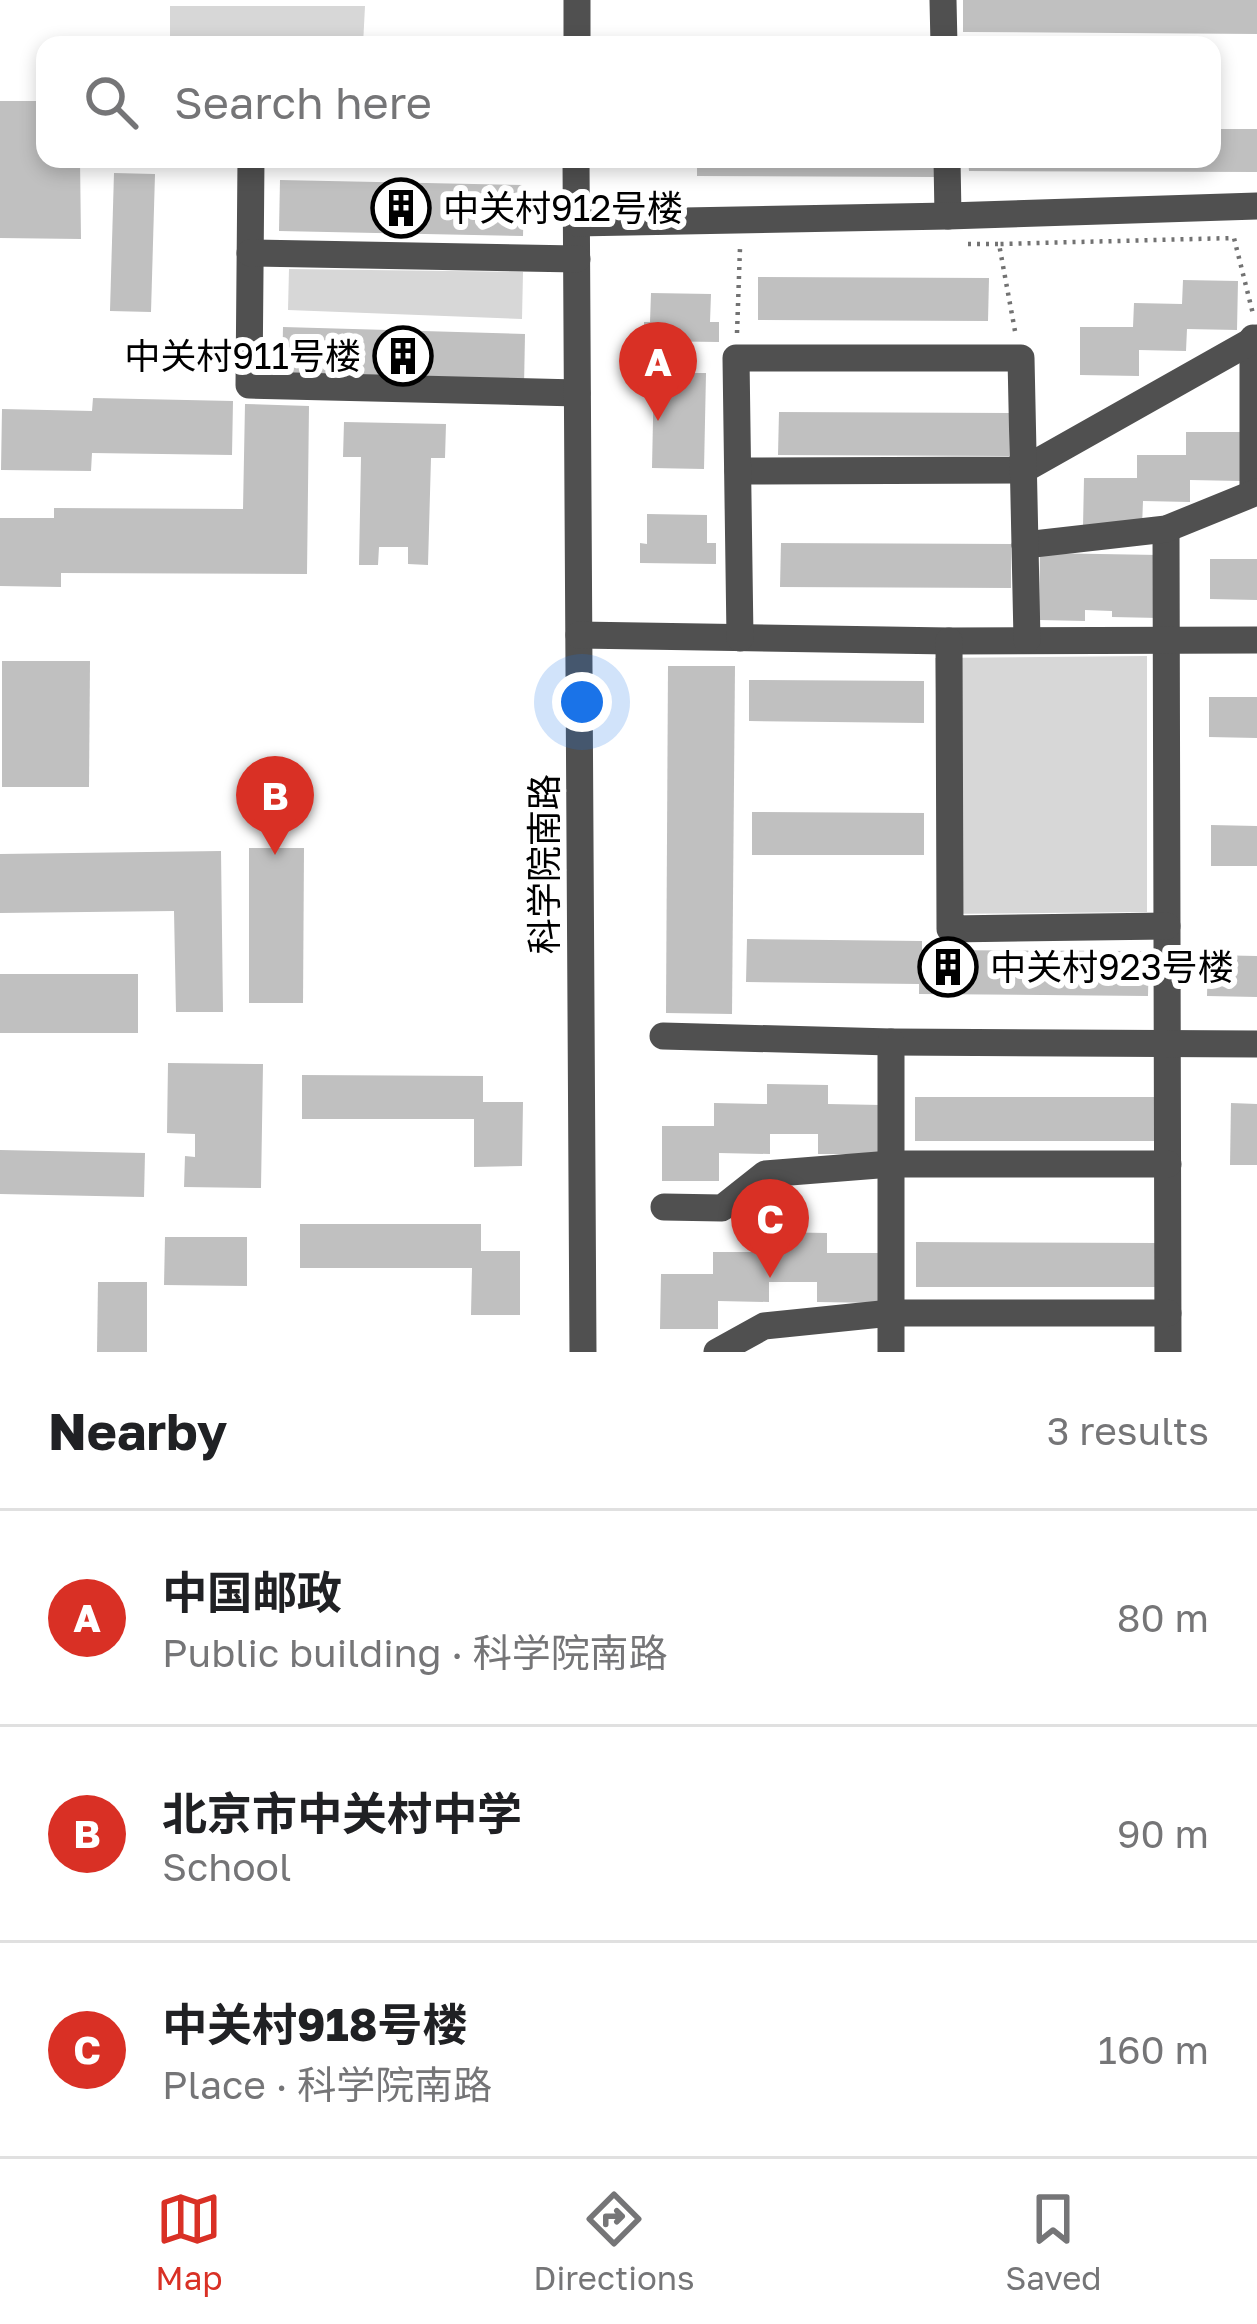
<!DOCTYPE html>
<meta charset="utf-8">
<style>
body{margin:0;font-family:"Golos Text","Noto Sans SC",sans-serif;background:#f6f6f6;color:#202124}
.you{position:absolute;left:582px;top:702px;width:42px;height:42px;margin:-30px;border:9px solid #fff;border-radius:50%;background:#1a73e8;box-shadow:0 0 0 18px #1a73e833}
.badge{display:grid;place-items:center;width:78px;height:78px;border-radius:50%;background:#d93025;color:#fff;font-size:39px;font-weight:700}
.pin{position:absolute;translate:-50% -99px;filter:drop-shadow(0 3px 6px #0008)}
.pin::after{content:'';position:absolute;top:63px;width:42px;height:36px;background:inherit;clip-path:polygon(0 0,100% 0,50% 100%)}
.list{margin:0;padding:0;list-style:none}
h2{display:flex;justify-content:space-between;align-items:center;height:156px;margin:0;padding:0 48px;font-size:51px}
h2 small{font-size:39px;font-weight:400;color:#757577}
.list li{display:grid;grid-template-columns:78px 1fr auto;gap:36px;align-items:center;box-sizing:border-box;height:216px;padding:0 48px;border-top:3px solid #e0e0e0}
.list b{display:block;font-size:45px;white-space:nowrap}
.list p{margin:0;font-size:39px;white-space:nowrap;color:#757577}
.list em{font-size:39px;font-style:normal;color:#757577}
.icon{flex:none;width:66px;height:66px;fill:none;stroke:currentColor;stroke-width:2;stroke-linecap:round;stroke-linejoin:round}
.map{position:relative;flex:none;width:1257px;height:1352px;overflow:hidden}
.search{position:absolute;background:#fff;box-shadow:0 6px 18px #0003;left:36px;right:36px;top:36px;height:132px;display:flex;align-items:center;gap:30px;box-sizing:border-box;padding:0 42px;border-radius:24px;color:#757577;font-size:45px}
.sheet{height:804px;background:#fff}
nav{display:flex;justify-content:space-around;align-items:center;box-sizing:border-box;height:168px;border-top:3px solid #e0e0e0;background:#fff;font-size:33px;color:#757577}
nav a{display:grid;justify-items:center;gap:6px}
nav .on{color:#d93025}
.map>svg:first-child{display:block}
.green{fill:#d7d7d7}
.building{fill:#c0c0c0}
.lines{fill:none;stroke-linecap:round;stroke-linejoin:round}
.path{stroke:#727272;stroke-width:4.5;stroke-dasharray:3 6;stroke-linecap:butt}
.minor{stroke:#505050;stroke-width:27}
.labels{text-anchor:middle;stroke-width:12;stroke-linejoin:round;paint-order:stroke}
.poi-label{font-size:36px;fill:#000;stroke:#fff;text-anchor:start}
.street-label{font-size:36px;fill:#000;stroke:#fff}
</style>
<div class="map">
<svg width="1257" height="1352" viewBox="0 0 1257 1352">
<rect width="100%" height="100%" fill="#fff"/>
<g class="green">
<path d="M170,6H365L363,45H170Z"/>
<path d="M289,269L523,272L522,319L288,310Z"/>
<path d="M1147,656V912L942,914L935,658Z"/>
</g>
<g class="building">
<path d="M963,0H1257V34L963,32Z"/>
<path d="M0,101H45V159H80L81,239L0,238Z"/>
<path d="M1212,129H1257V172L969,171L968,159H1212Z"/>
<path d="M697,159H936V177L697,176Z"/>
<path d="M114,173L155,174L151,312L110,311Z"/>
<path d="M280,180L524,185L523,236L279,231Z"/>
<path d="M758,277L989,278L988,321L758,320Z"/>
<path d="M1183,280L1238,281L1237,330L1187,329L1186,351L1139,350V376L1080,375V327H1133L1134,303L1182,304Z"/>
<path d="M651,293L711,294L710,322H719V342L644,341V322H650Z"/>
<path d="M283,327L525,334L524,386L282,379Z"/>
<path d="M654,373H706L704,469L652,468Z"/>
<path d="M93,398L233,401L232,455L92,453L91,471L1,470L2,409L92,411Z"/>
<path d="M245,404L309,406L307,574L61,573V587L0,586V518H54V508L243,509Z"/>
<path d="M779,412L1009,413V456L778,455Z"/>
<path d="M344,422L446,424L445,458H431L428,565L408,564V547H379L378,565H359L361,457H343Z"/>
<path d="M1186,432H1241V481L1190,480V502L1143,501L1142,527H1083L1084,478H1137V455H1186Z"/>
<path d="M647,514L707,515V543H716V564L640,563V543L647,544Z"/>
<path d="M781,543L1011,544V588L780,587Z"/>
<path d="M1040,553L1159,555V618L1112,617V611L1085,610V621L1039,620Z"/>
<path d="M1210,559H1257V600L1210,599Z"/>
<path d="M2,661H90L89,787H2Z"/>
<path d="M668,666H735L732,1014L666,1013Z"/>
<path d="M749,680L924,681V723L749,721Z"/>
<path d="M1209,697H1257V738L1209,737Z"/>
<path d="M752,812L924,813V855H752Z"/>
<path d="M1211,825L1257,826V866H1211Z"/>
<path d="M249,848H304L303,1003H249Z"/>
<path d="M221,851L223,1012H176L174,911L0,913V854Z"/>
<path d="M747,939L922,941V950L1149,951L1148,996L919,994V984L746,982Z"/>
<path d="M1208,955L1257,956V997L1207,996Z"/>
<rect x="0" y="974" width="138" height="59"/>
<path d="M168,1063L263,1064L261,1188L184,1187L185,1156L195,1157V1134L167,1133Z"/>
<path d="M302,1075L483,1076V1102H523L522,1166L474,1167V1119H302Z"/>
<path d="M767,1084L828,1085V1104L881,1105L880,1154H818V1134H770V1154L719,1153V1181H662V1126H714V1103L767,1104Z"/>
<rect x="915" y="1097" width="240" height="44"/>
<path d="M1231,1103L1257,1104V1165H1230Z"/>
<path d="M0,1150L145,1153L144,1197L0,1194Z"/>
<path d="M300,1224H481V1251H520V1315H471L472,1268H300Z"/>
<path d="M766,1232L827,1233V1253H880L879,1303L817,1302V1282H769V1302L718,1301V1329H660L661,1274H713V1252H766Z"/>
<path d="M165,1237H247V1286L164,1285Z"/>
<path d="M916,1242L1156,1243V1287H916Z"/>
<path d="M98,1282H147V1352H97Z"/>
</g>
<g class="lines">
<g class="path">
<path d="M968,244H999"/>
<path d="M1015,331L999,244L1234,238L1253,314"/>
<path d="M737,333L740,248"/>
</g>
<g class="minor">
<path d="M943,0L944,45"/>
<path d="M577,45V0"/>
<path d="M251,159L249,385L577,393"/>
<path d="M576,159L583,1352"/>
<path d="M947,159L948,216"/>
<path d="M576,223L948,216L1257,206"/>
<path d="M250,253L577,259"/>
<path d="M1253,338V492"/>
<path d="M738,471L1023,470L1257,338"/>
<path d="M1166,529L1168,1352"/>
<path d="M1025,545L1166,529L1257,492"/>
<path d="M579,635L949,641L1257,640"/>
<path d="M740,638L736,358H1021L1027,640"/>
<path d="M949,641L950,929L1167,926"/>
<path d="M663,1036L891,1042L1257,1044"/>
<path d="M664,1207L722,1208L765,1174L891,1164H1168"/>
<path d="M717,1352L764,1326L891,1313H1168"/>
<path d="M891,1352V1042"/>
</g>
</g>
<defs>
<symbol id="building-ring" viewBox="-11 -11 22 22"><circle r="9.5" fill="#fff" stroke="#000" stroke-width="1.5"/><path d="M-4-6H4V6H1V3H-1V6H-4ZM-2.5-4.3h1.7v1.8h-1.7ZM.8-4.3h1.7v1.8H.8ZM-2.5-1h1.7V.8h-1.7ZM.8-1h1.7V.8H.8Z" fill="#000"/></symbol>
</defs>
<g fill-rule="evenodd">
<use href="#building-ring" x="368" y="175" width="66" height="66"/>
<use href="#building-ring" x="370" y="323" width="66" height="66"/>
<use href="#building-ring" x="915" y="934" width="66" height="66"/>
</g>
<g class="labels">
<g class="poi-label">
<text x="443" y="221">中关村912号楼</text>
<text x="361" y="369" text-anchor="end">中关村911号楼</text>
<text x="990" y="980">中关村923号楼</text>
</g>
<g class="street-label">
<text transform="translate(544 864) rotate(-90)" y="13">科学院南路</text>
</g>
</g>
</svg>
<div class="you"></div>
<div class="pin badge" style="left:658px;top:421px">A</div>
<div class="pin badge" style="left:275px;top:855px">B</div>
<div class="pin badge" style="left:770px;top:1278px">C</div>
<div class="search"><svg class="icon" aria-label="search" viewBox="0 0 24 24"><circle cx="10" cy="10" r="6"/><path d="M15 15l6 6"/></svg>Search here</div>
</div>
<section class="sheet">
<h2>Nearby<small>3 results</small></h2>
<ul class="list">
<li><span class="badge">A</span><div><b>中国邮政</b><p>Public building · 科学院南路</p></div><em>80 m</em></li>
<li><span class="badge">B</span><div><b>北京市中关村中学</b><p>School</p></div><em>90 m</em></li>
<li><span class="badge">C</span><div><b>中关村918号楼</b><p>Place · 科学院南路</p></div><em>160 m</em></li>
</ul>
</section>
<nav>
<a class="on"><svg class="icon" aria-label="map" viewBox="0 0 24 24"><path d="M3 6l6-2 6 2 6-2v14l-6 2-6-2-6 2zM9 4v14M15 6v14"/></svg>Map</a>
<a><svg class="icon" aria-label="directions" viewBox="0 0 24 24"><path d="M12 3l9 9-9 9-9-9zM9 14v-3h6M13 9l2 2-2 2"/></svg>Directions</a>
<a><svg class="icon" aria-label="saved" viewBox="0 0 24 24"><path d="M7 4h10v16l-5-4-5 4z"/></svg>Saved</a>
</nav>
